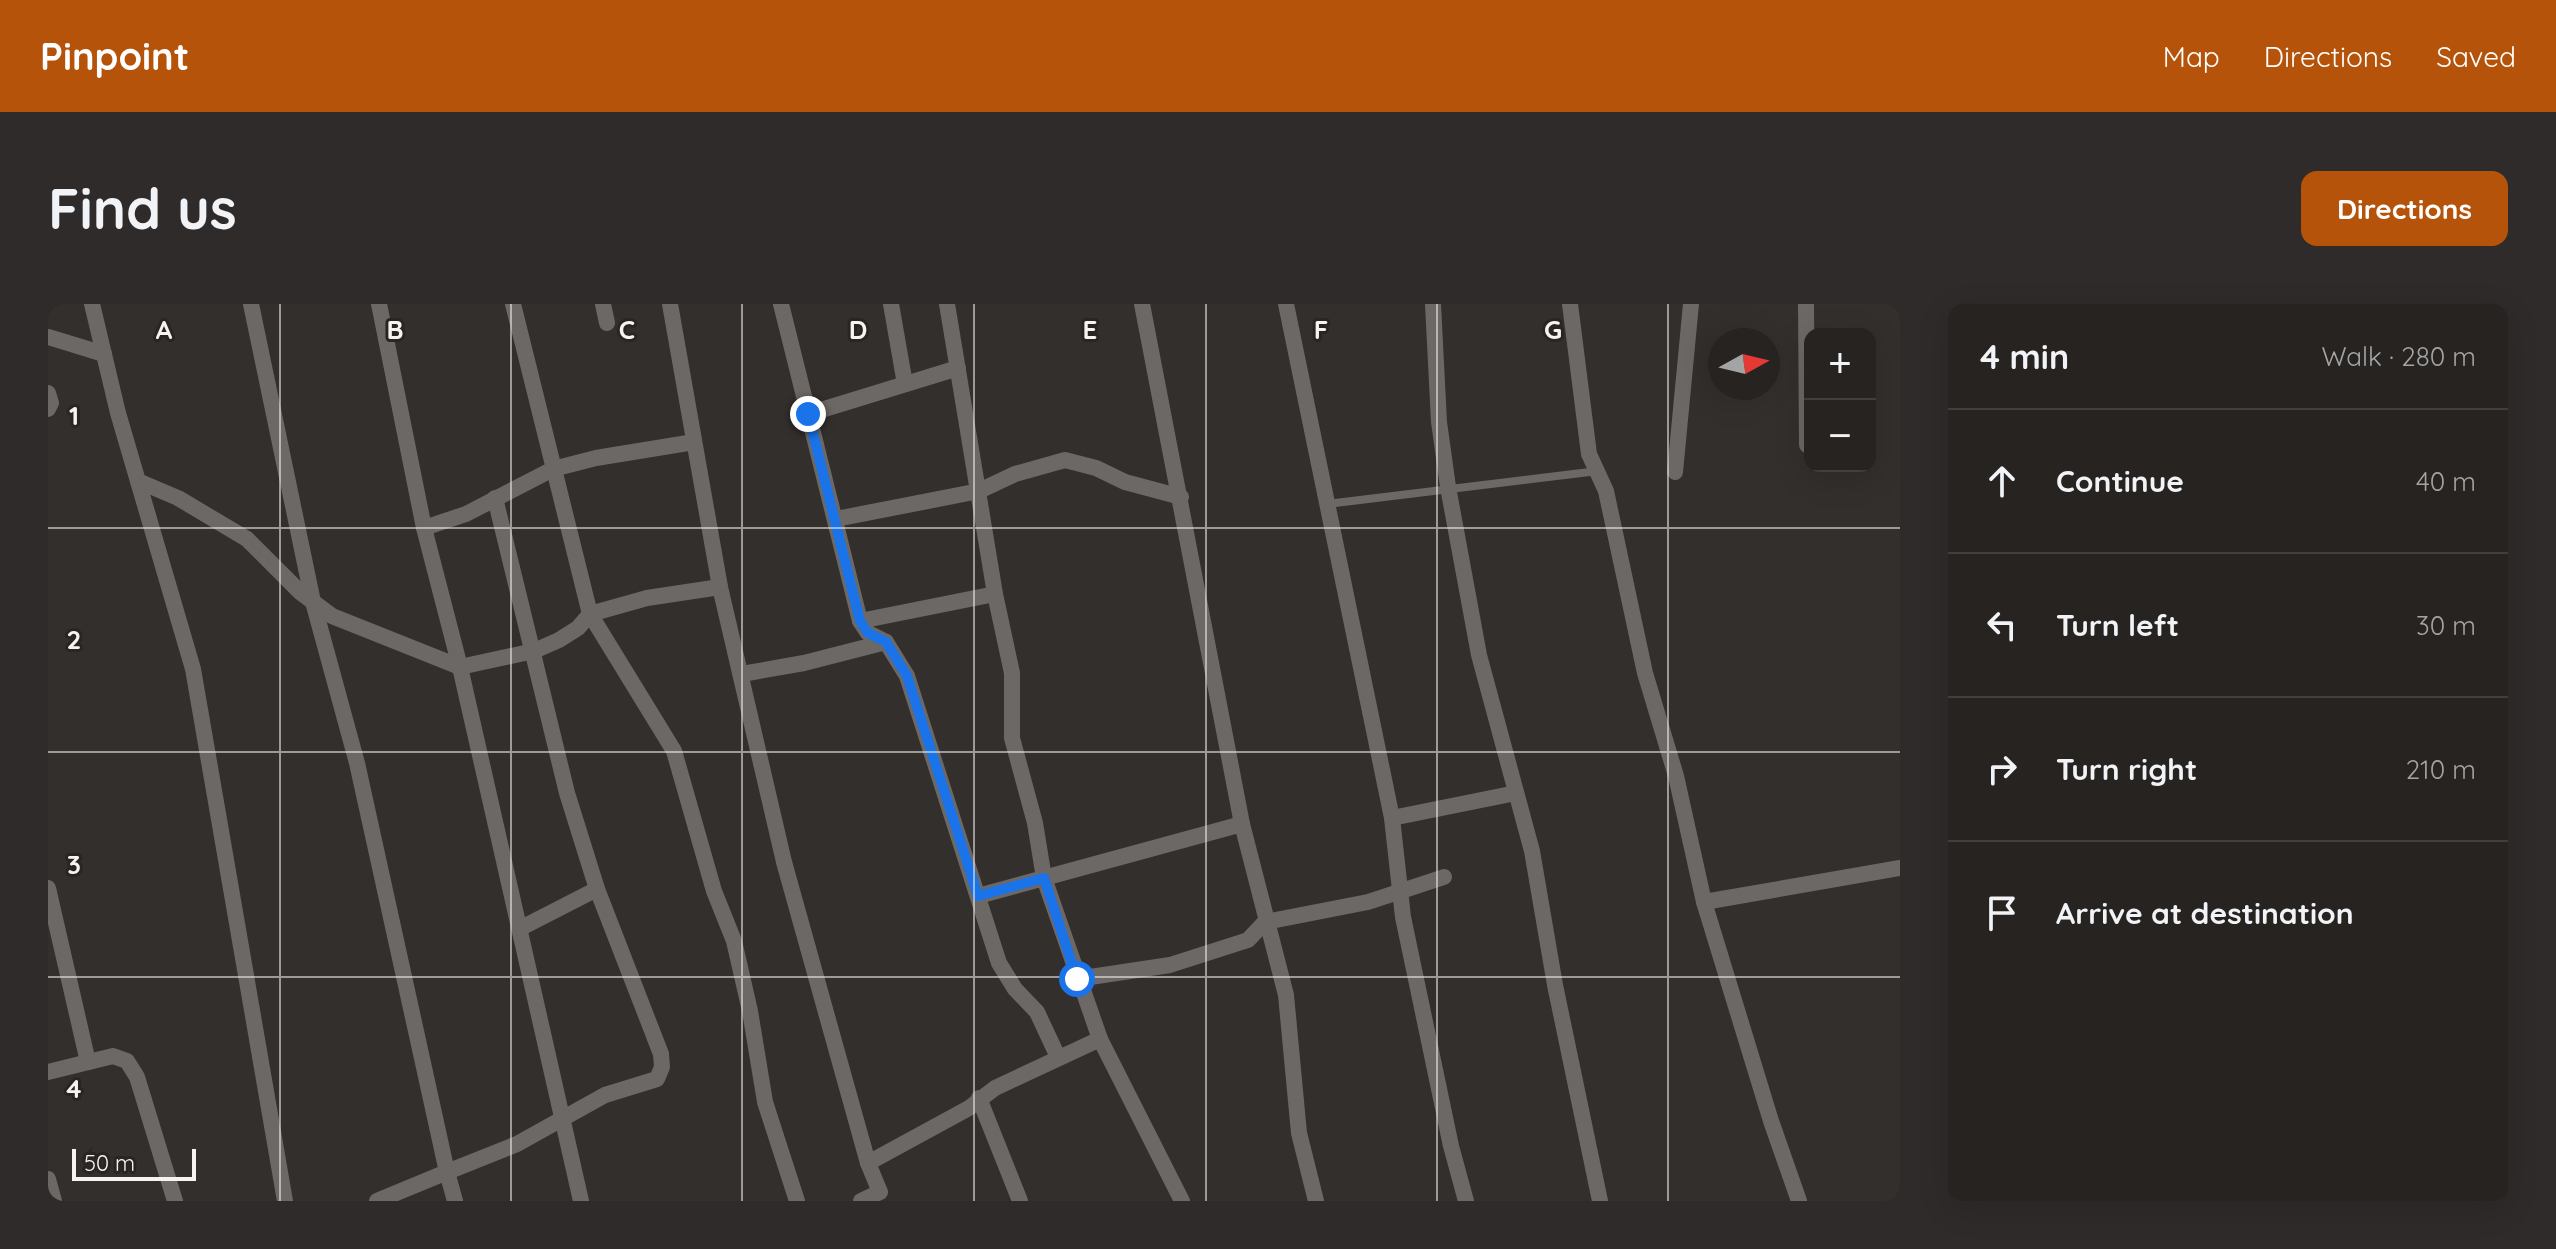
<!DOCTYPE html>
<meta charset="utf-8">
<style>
body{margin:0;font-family:Quicksand,sans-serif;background:#2e2b2a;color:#f1f3f6}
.controls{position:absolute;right:24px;top:24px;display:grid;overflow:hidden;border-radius:16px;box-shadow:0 8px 32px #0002}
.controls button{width:72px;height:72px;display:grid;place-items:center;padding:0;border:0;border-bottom:2px solid #42403f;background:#262321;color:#f1f3f6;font:40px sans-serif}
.compass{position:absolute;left:1660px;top:24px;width:72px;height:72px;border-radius:50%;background:#262321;box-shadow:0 8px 32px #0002;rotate:82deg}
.scale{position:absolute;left:24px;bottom:20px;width:124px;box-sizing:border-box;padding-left:8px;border:4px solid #f6f3f2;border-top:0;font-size:22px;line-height:28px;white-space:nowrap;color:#f6f3f2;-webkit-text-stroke:6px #292523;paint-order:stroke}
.stop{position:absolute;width:24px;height:24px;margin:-18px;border:6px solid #1a73e8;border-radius:50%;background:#fff}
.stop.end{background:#1a73e8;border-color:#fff;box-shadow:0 2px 8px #0008}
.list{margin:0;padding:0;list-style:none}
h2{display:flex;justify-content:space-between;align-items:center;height:104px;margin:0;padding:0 32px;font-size:34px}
h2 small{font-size:26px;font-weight:400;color:#a4a4a5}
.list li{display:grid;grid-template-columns:52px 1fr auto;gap:24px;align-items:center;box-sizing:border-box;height:144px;padding:0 32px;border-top:2px solid #42403f}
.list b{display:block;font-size:30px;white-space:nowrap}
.list em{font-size:26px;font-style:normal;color:#a4a4a5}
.icon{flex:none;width:44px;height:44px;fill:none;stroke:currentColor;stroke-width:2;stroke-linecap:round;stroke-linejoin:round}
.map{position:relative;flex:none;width:1852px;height:897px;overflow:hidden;border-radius:16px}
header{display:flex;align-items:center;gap:48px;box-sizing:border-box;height:112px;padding:0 40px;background:#b45309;color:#fff}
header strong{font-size:38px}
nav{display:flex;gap:44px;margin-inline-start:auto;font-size:28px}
.intro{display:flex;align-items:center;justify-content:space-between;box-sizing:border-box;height:192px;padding:0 48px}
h1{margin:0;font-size:56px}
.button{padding:20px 36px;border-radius:16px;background:#b45309;color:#fff;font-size:28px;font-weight:700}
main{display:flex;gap:48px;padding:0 48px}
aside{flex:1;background:#262321;border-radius:16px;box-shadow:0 8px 32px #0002}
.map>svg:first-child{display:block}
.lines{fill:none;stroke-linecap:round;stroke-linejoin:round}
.lane{stroke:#6c6865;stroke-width:8}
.street{stroke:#6c6865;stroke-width:16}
.route{stroke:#1a73e8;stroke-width:10}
.grid{fill:none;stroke:#f6f3f2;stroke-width:2;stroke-opacity:0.55}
.grid-label{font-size:26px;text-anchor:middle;font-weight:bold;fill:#f6f3f2;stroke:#292523;stroke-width:6;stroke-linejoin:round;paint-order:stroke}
</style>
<header>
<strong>Pinpoint</strong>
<nav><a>Map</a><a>Directions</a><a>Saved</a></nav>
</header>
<div class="intro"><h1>Find us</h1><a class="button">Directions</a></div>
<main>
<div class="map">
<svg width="1852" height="897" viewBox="0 0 1852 897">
<rect width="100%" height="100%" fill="#332f2c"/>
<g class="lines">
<path class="lane" d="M1279,200L1550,167"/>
<g class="street">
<path d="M44,0L70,109L145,365L237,897"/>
<path d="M203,0L265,298L309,459L399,868L469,840L557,791L609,775L614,763L613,750L549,585L519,489L447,194"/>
<path d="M331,0L376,224L412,363L533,897"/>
<path d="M465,0L542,310L626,447L666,587L686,637L702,707L717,798L749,897"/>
<path d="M555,0L559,19"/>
<path d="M622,0L672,283L736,558L820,859L832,888L813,897"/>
<path d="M733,0L812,317L820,329L838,338L859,372L951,659L967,685L989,708L1010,753"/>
<path d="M843,0L857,80"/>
<path d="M899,0L947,290L964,369V434L987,519L996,574L1052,735"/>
<path d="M1094,0L1194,520L1238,691L1251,829L1268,897"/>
<path d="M1238,0L1344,514L1355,613L1403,842L1418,897"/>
<path d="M1385,0L1391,118L1400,183L1431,351L1484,547L1507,681L1552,897"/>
<path d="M1522,0L1541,150L1558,187L1597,369L1628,472L1656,598L1723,817L1751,897"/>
<path d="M1758,0L1759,141"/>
<path d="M0,33L56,50"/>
<path d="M0,89L3,99L0,105"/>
<path d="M760,110L910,64"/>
<path d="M1627,168L1643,0"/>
<path d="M90,177L130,194L199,235L252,288L284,312L412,363L486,347L511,336L530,324L542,310L599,294L672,283"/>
<path d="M788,215L931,187L967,170L1017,156L1048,164L1077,178L1133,193"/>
<path d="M376,224L418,210L505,165L548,154L646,138"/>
<path d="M812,317L947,290"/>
<path d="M694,370L756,359L838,338"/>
<path d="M1344,514L1468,489"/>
<path d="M0,584L40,758"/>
<path d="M930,592L1194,520"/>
<path d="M1656,598L1852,564"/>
<path d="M473,624L549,585"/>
<path d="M1029,675L1122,661L1200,636L1217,618L1320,598L1396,573"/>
<path d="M0,768L65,752L79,757L89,773L127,897"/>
<path d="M931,794L972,897"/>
<path d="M820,859L921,804L947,784L1052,735L1134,897"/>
<path d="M0,875L6,897"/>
<path d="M329,897L399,868L407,897"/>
</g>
</g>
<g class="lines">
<path class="route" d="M760,110L812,317L820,329L838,338L859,372L930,592L996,574L1029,675"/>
</g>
<path class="grid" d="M232,0V897M463,0V897M694,0V897M926,0V897M1158,0V897M1389,0V897M1620,0V897M0,224H1852M0,448H1852M0,673H1852"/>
<g class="grid-label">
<text x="116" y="35">A</text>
<text x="347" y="35">B</text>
<text x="579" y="35">C</text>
<text x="810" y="35">D</text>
<text x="1042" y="35">E</text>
<text x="1273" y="35">F</text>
<text x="1505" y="35">G</text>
<text x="26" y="121">1</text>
<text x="26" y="345">2</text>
<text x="26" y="570">3</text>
<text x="26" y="794">4</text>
</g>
</svg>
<div class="controls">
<button>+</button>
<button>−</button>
</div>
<svg class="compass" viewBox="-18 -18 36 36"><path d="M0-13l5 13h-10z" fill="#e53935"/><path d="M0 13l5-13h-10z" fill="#a4a4a5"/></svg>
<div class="scale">50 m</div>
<div class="stop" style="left:1029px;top:675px"></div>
<div class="stop end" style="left:760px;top:110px"></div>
</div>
<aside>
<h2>4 min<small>Walk · 280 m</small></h2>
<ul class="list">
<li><svg class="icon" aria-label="ahead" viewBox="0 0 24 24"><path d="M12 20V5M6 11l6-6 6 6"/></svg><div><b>Continue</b></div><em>40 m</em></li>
<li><svg class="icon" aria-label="left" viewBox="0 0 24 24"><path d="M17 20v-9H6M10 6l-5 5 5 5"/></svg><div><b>Turn left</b></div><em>30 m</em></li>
<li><svg class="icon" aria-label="right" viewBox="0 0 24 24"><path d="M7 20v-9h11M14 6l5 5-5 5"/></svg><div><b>Turn right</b></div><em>210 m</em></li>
<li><svg class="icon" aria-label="arrive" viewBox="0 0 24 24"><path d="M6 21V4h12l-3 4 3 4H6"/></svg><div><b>Arrive at destination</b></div></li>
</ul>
</aside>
</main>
